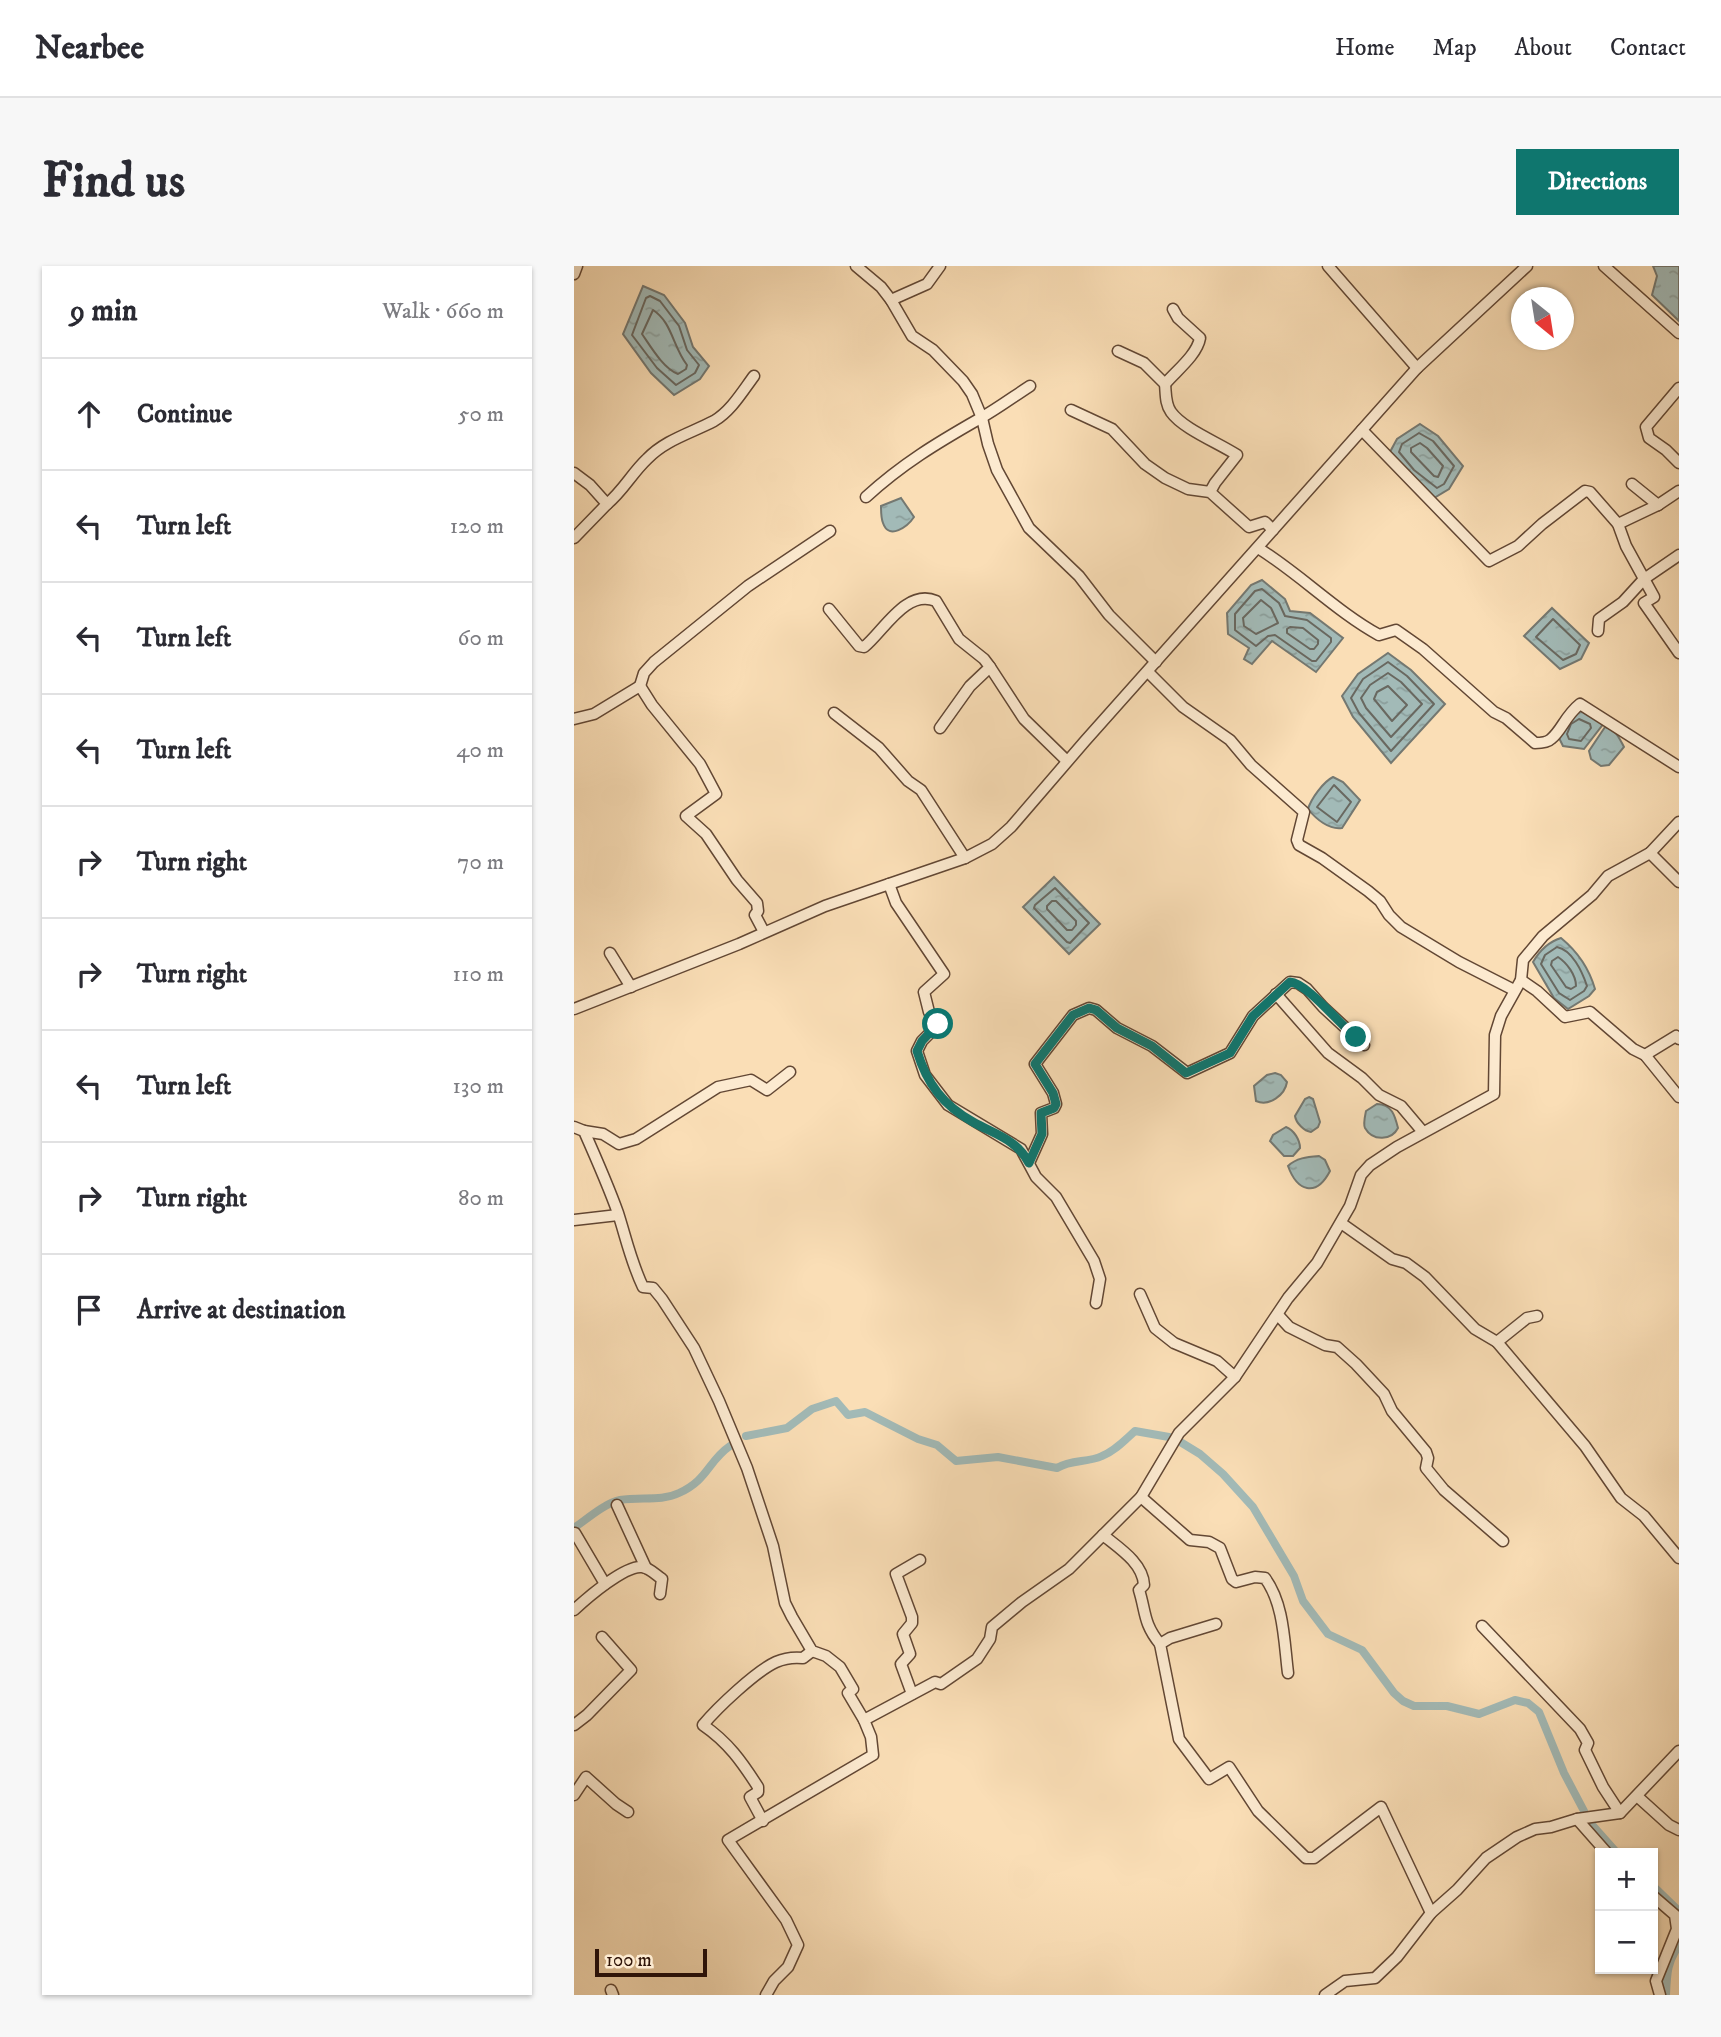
<!DOCTYPE html>
<meta charset="utf-8">
<style>
body{margin:0;font-family:"IM FELL DW Pica",serif;background:#f7f7f7;color:#2b2b33}
.controls{position:absolute;right:21px;bottom:21px;display:grid;overflow:hidden;border-radius:0px;box-shadow:0 2px 5px #0004}
.controls button{width:63px;height:63px;display:grid;place-items:center;padding:0;border:0;border-bottom:2px solid #e1e1e2;background:#fff;color:#2b2b33;font:35px sans-serif}
.compass{position:absolute;left:937px;top:21px;width:63px;height:63px;border-radius:50%;background:#fff;box-shadow:0 2px 5px #0004;rotate:150deg}
.scale{position:absolute;left:21px;bottom:18px;width:112px;box-sizing:border-box;padding-left:7px;border:4px solid #301509;border-top:0;font-size:19px;line-height:24px;white-space:nowrap;color:#301509;-webkit-text-stroke:5px #fcead0;paint-order:stroke}
.stop{position:absolute;width:21px;height:21px;margin:-16px;border:5px solid #0f766e;border-radius:50%;background:#fff}
.stop.end{background:#0f766e;border-color:#fff;box-shadow:0 2px 7px #0008}
.list{margin:0;padding:0;list-style:none}
h2{display:flex;justify-content:space-between;align-items:center;height:91px;margin:0;padding:0 28px;font-size:30px}
h2 small{font-size:23px;font-weight:400;color:#7c7c81}
.list li{display:grid;grid-template-columns:46px 1fr auto;gap:21px;align-items:center;box-sizing:border-box;height:112px;padding:0 28px;border-top:2px solid #e1e1e2}
.list b{display:block;font-size:26px;white-space:nowrap}
.list em{font-size:23px;font-style:normal;color:#7c7c81}
.icon{flex:none;width:38px;height:38px;fill:none;stroke:currentColor;stroke-width:2;stroke-linecap:round;stroke-linejoin:round}
.map{position:relative;flex:none;width:1105px;height:1729px;overflow:hidden;border-radius:0px}
header{display:flex;align-items:center;gap:42px;box-sizing:border-box;height:98px;padding:0 35px;background:#fff;border-bottom:2px solid #e1e1e2}
header strong{font-size:33px}
nav{display:flex;gap:38px;margin-inline-start:auto;font-size:24px}
.intro{display:flex;align-items:center;justify-content:space-between;box-sizing:border-box;height:168px;padding:0 42px}
h1{margin:0;font-size:49px}
.button{padding:18px 32px;border-radius:0px;background:#0f766e;color:#fff;font-size:24px;font-weight:700}
main{display:flex;gap:42px;padding:0 42px}
aside{flex:1;background:#fff;border-radius:0px;box-shadow:0 2px 5px #0004}
.map>svg:first-child{display:block}
.water{fill:url(#water-ripples);stroke:#747871;stroke-width:2}
.lines{fill:none;stroke-linecap:round;stroke-linejoin:round}
.shore{stroke:#696860;stroke-width:2}
.canal{stroke:#a2bab7;stroke-width:8}
.minor-casing{stroke:#624734;stroke-width:13}
.minor{stroke:#fcead0;stroke-width:10}
.route{stroke:#0f766e;stroke-width:9}
</style>
<header>
<strong>Nearbee</strong>
<nav><a>Home</a><a>Map</a><a>About</a><a>Contact</a></nav>
</header>
<div class="intro"><h1>Find us</h1><a class="button">Directions</a></div>
<main>
<aside>
<h2>9 min<small>Walk · 660 m</small></h2>
<ul class="list">
<li><svg class="icon" aria-label="ahead" viewBox="0 0 24 24"><path d="M12 20V5M6 11l6-6 6 6"/></svg><div><b>Continue</b></div><em>50 m</em></li>
<li><svg class="icon" aria-label="left" viewBox="0 0 24 24"><path d="M17 20v-9H6M10 6l-5 5 5 5"/></svg><div><b>Turn left</b></div><em>120 m</em></li>
<li><svg class="icon" aria-label="left" viewBox="0 0 24 24"><path d="M17 20v-9H6M10 6l-5 5 5 5"/></svg><div><b>Turn left</b></div><em>60 m</em></li>
<li><svg class="icon" aria-label="left" viewBox="0 0 24 24"><path d="M17 20v-9H6M10 6l-5 5 5 5"/></svg><div><b>Turn left</b></div><em>40 m</em></li>
<li><svg class="icon" aria-label="right" viewBox="0 0 24 24"><path d="M7 20v-9h11M14 6l5 5-5 5"/></svg><div><b>Turn right</b></div><em>70 m</em></li>
<li><svg class="icon" aria-label="right" viewBox="0 0 24 24"><path d="M7 20v-9h11M14 6l5 5-5 5"/></svg><div><b>Turn right</b></div><em>110 m</em></li>
<li><svg class="icon" aria-label="left" viewBox="0 0 24 24"><path d="M17 20v-9H6M10 6l-5 5 5 5"/></svg><div><b>Turn left</b></div><em>130 m</em></li>
<li><svg class="icon" aria-label="right" viewBox="0 0 24 24"><path d="M7 20v-9h11M14 6l5 5-5 5"/></svg><div><b>Turn right</b></div><em>80 m</em></li>
<li><svg class="icon" aria-label="arrive" viewBox="0 0 24 24"><path d="M6 21V4h12l-3 4 3 4H6"/></svg><div><b>Arrive at destination</b></div></li>
</ul>
</aside>
<div class="map">
<svg width="1105" height="1729" viewBox="0 0 1105 1729">
<defs>
<pattern id="water-ripples" width="26" height="14" patternUnits="userSpaceOnUse" patternTransform="scale(1.75)"><rect width="26" height="14" fill="#a2bab7"/><path d="M2 4q2-2 4 0t4 0M15 11q2-2 4 0t4 0" fill="none" stroke="#8c9f9c"/></pattern>
</defs>
<rect width="100%" height="100%" fill="#fadeb6"/>
<filter id="stains"><feTurbulence type="fractalNoise" baseFrequency=".00286" numOctaves="4"/><feColorMatrix values="0 0 0 0 .2 0 0 0 0 .09 0 0 0 0 .02 0 0 0 .5 -.17"/></filter>
<radialGradient id="worn" r=".72"><stop offset=".6" stop-color="#630" stop-opacity="0"/><stop offset="1" stop-color="#630" stop-opacity=".3"/></radialGradient>
<g class="water">
<path d="M1079,0H1105V55L1078,29L1083,10Z"/>
<path d="M69,20L90,29L111,57L119,81L135,100L126,113L100,129L77,107L49,68Z"/>
<path d="M846,158L864,170L889,200L875,223L860,232L835,209L816,186L823,173Z"/>
<path d="M327,232L340,251C334,260 315,275 309,257C307,252 307,245 307,240Z"/>
<path d="M688,314L711,333L716,345L736,347L769,372L742,406L698,375L678,398L670,393L675,382L654,368L653,347L677,319Z"/>
<path d="M978,342L1015,377L1007,393L986,403L950,370Z"/>
<path d="M814,387L837,404L871,438L817,497L779,451L768,430L784,408Z"/>
<path d="M1005,444L1030,457L1010,483L989,480L984,470Z"/>
<path d="M1031,461C1042,463 1045,472 1050,481L1035,499L1027,500L1017,493L1015,485Z"/>
<path d="M759,511L769,516L786,534L768,562C755,564 742,553 734,543C737,533 749,516 759,511Z"/>
<path d="M480,611L526,658L495,688L449,641Z"/>
<path d="M987,672C1004,686 1015,702 1021,723L1015,730L994,743L980,732L959,696C966,684 974,676 987,672Z"/>
<path d="M701,807L707,809L713,816C711,829 695,841 682,835L680,820L693,809Z"/>
<path d="M735,831L739,833L746,856L744,861L737,866C730,865 722,857 721,850L731,833Z"/>
<path d="M803,838C818,838 821,850 824,862C818,874 799,876 791,862C789,858 791,850 792,845Z"/>
<path d="M712,861C720,864 726,874 726,882L719,890H710L696,875L699,869Z"/>
<path d="M745,890L751,894L756,905C742,932 723,925 714,900C722,892 733,891 745,890Z"/>
</g>
<g class="lines">
<g class="shore">
<path d="M76,30L86,35L105,60L113,84L125,99L121,107L102,119L83,102L58,69L72,32Z"/>
<path d="M79,44C98,56 99,81 113,99L112,103L104,108C89,102 77,81 68,68Z"/>
<path d="M845,167L859,175L880,200L870,218L863,222L840,204L825,186L828,178Z"/>
<path d="M846,177L853,182L869,200L864,211L860,210L837,186V182Z"/>
<path d="M688,323L705,337L711,350L733,354L757,372V376L742,395H738L701,369L694,370L682,380L661,364V348L681,325Z"/>
<path d="M687,334L697,342L704,357L682,368L670,360L669,352Z"/>
<path d="M979,353L1006,379L1002,388L989,394L962,371Z"/>
<path d="M716,361L729,362L744,374V378L740,383H736L713,367V363Z"/>
<path d="M814,396L833,410L860,438L817,485L785,447L777,432L789,413Z"/>
<path d="M814,407L827,416L848,438L817,471L792,442L787,432L796,419Z"/>
<path d="M814,420L833,439L818,455L800,433L803,426Z"/>
<path d="M1005,453L1016,458L1017,462L1007,475L995,473L993,468L997,458Z"/>
<path d="M760,519L777,536L763,556L743,541Z"/>
<path d="M481,622L515,657L496,677L493,676L460,642L461,639Z"/>
<path d="M478,635H482L502,655V659L498,664H493L473,643V640Z"/>
<path d="M983,681C998,684 1008,705 1013,720L1010,725L996,734L985,727L967,698L971,689Z"/>
<path d="M984,691C993,697 1002,709 1002,720L997,723L992,721L977,699L978,695Z"/>
</g>
<g class="canal">
<path d="M172,1170L213,1162L238,1143L262,1135L274,1149L291,1146L344,1173L363,1179L382,1195L424,1191L483,1202C498,1193 513,1197 528,1190C541,1185 551,1174 561,1165L595,1171"/>
<path d="M608,1177L626,1188L649,1208L679,1241L720,1310L729,1335L754,1368L788,1384L820,1427L829,1435L840,1440H873L905,1448L941,1434L954,1437L965,1446L990,1507L1010,1545"/>
<path d="M0,1262C13,1253 31,1237 46,1234C66,1230 86,1236 105,1227C134,1214 134,1195 156,1180"/>
<path d="M1019,1560L1043,1587"/>
<path d="M1079,1620L1105,1645"/>
<path d="M1092,1729C1093,1707 1093,1697 1105,1679"/>
</g>
<defs>
<g id="minor">
<path d="M282,0L307,21L317,34L338,70L359,84L389,115L398,128L408,152L414,178L423,204L455,262L505,310L535,349L582,396"/>
<path d="M754,0L843,102"/>
<path d="M1030,0L1105,67"/>
<path d="M0,8L3,0"/>
<path d="M317,34L353,18L366,0"/>
<path d="M544,85L570,97L591,118C592,127 591,138 597,146C609,163 645,177 663,189L641,217L636,226"/>
<path d="M591,118C602,105 623,89 626,72L604,52L599,43"/>
<path d="M1105,122L1072,161L1075,172L1092,184L1105,197"/>
<path d="M497,144L538,163L571,198L591,212L614,223L636,226L675,261L691,256L699,264"/>
<path d="M788,164L915,295L944,280L968,258L1011,225L1016,226L1044,258L1052,280L1080,331L1070,337L1105,387"/>
<path d="M0,207L16,219L33,238L0,272"/>
<path d="M1058,218L1084,239L1105,225"/>
<path d="M292,231C328,198 363,177 405,153C423,143 439,131 456,120"/>
<path d="M33,238C49,225 58,207 73,193C91,174 117,167 140,155C157,145 168,126 180,110"/>
<path d="M1044,258L1084,239"/>
<path d="M684,282C726,308 763,346 805,369L822,364L849,383L920,446L932,452L961,477C966,477 973,477 977,473C988,464 991,450 1006,438L1105,501"/>
<path d="M255,343L285,380L290,381C309,366 332,322 362,335L385,373L410,393L416,401L396,420L366,462"/>
<path d="M1024,365L1025,353L1049,336L1070,313L1105,289"/>
<path d="M416,401L450,453L493,495"/>
<path d="M574,406L609,441L656,474L677,499L730,546L723,574L725,579L748,592L794,625L806,635L815,649L827,661L885,696L940,724"/>
<path d="M66,420L70,407L80,396L174,320L256,265"/>
<path d="M260,447L305,482L334,515L347,524L391,592"/>
<path d="M0,453L20,448L66,420L78,439L126,498L142,528L112,550L132,568L163,614L183,637L184,645L181,649L190,666"/>
<path d="M1105,556L1076,587L1105,616"/>
<path d="M315,618L322,637L370,708L350,726L355,746L364,759L348,775L343,785L351,809L374,839L447,883L462,911L482,931L520,995L526,1013L522,1037"/>
<path d="M36,687L57,721"/>
<path d="M947,714L963,725L991,751L1016,746L1059,783L1071,789L1105,831"/>
<path d="M702,728L754,787L788,812L805,829L827,840L849,866"/>
<path d="M0,743L165,678L251,640L391,592L418,578L437,561L511,475L843,102L953,0"/>
<path d="M1071,789L1102,770L1105,773"/>
<path d="M0,861L10,865C22,892 34,919 44,947C52,972 57,996 69,1021L79,1022L88,1033L120,1082L145,1135L173,1202L199,1280L211,1337L218,1351L238,1385L252,1390L266,1401L279,1423L274,1427L290,1454"/>
<path d="M10,865L29,868L45,878L62,873L144,821L177,814L193,824L216,806"/>
<path d="M455,897L468,868L467,847L480,842L482,838L479,827L461,798L499,749L515,742L522,744L543,762L578,780L613,807L656,787L679,750L716,716L724,717L733,723L749,741L790,779"/>
<path d="M0,954L44,949"/>
<path d="M767,957L818,993L832,997L851,1011L901,1063L923,1076L953,1052L963,1050"/>
<path d="M566,1028L581,1062L600,1077L643,1095L661,1111"/>
<path d="M704,1049L715,1061L751,1079L763,1081L782,1098L810,1128L818,1145L852,1186L854,1192L852,1202L870,1224L929,1275"/>
<path d="M923,1076L1011,1180L1047,1232L1070,1250L1105,1292"/>
<path d="M567,1231L616,1274L635,1276L646,1282L658,1313L662,1316L681,1311L691,1312C710,1338 710,1375 714,1407"/>
<path d="M43,1239L72,1302"/>
<path d="M1,1267L31,1318"/>
<path d="M529,1269C545,1282 569,1297 570,1319L565,1324C572,1346 569,1357 586,1378"/>
<path d="M0,1344C13,1332 51,1299 68,1301C76,1302 82,1309 88,1313L86,1328"/>
<path d="M642,1358L596,1372L586,1378L605,1473L635,1513L655,1501L684,1545L732,1592H740L807,1541L857,1647"/>
<path d="M908,1360L1006,1463L1014,1477L1011,1484L1029,1521L1046,1547"/>
<path d="M338,1428L327,1398L336,1388L329,1368L338,1357V1351L322,1308L346,1294"/>
<path d="M0,1459L13,1449L57,1404L28,1371"/>
<path d="M0,1529L12,1511L42,1538L54,1546"/>
<path d="M1064,1531L1095,1559L1105,1564"/>
<path d="M1003,1553L1033,1587"/>
<path d="M189,1555L176,1531L184,1526V1521C168,1496 154,1476 129,1459C143,1442 182,1405 202,1396C211,1392 219,1391 229,1392L238,1385"/>
<path d="M1079,1630L1101,1649L1103,1663L1082,1715L1086,1729"/>
<path d="M37,1724L39,1729"/>
<path d="M192,1729L200,1715L214,1701L224,1679L212,1654L154,1574L299,1489L297,1471L290,1454L361,1416L367,1418L403,1393L416,1373L418,1361L448,1336L495,1303L567,1231L605,1167L661,1111L714,1032L743,997L776,940L787,909L796,899L823,881L920,828L921,769L927,750L947,714L949,694L969,670L1018,629L1034,610L1076,587"/>
<path d="M751,1729L771,1715L801,1712L823,1691L857,1647L883,1624L912,1592L943,1571L961,1563L977,1561L1003,1553L1046,1547L1105,1485"/>
</g>
</defs>
<use href="#minor" class="minor-casing"/>
<use href="#minor" class="minor"/>
</g>
<g class="lines">
<path class="route" d="M364,758L348,775L343,785C353,818 369,839 399,856C422,869 442,873 455,897L468,868L467,847L480,842L482,838L479,827L461,798L499,749L515,742L522,744L543,762L578,780L612,807L656,787L679,750L716,716C733,717 766,759 782,771"/>
</g>
<rect width="100%" height="100%" filter="url(#stains)"/>
<rect width="100%" height="100%" fill="url(#worn)"/>
</svg>
<div class="controls">
<button>+</button>
<button>−</button>
</div>
<svg class="compass" viewBox="-18 -18 36 36"><path d="M0-13l5 13h-10z" fill="#e53935"/><path d="M0 13l5-13h-10z" fill="#7c7c81"/></svg>
<div class="scale">100 m</div>
<div class="stop" style="left:364px;top:758px"></div>
<div class="stop end" style="left:782px;top:771px"></div>
</div>
</main>
